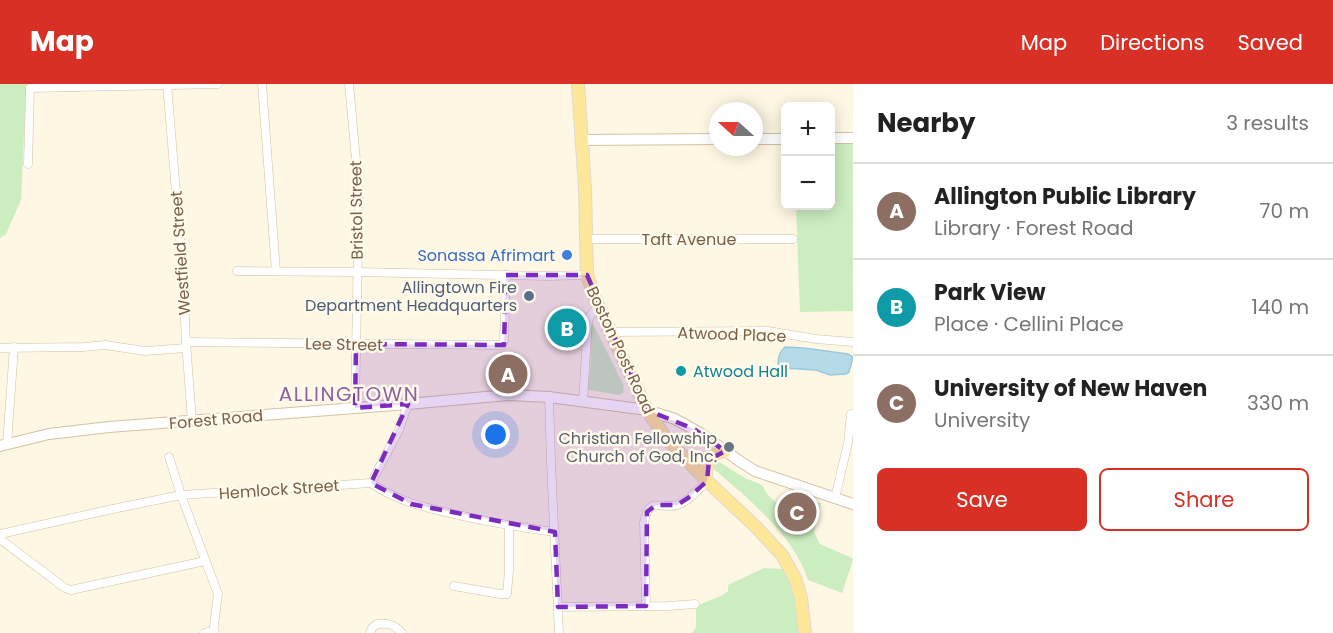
<!DOCTYPE html>
<meta charset="utf-8">
<style>
body{margin:0;font-family:Poppins,sans-serif;background:#f2f2f2;color:#222}
.controls{position:absolute;right:18px;top:18px;display:grid;overflow:hidden;border-radius:9px;box-shadow:0 3px 15px #0003}
.controls button{width:54px;height:54px;display:grid;place-items:center;padding:0;border:0;border-bottom:2px solid #e0e0e0;background:#fff;color:#222;font:30px sans-serif}
.compass{position:absolute;left:709px;top:18px;width:54px;height:54px;border-radius:50%;background:#fff;box-shadow:0 3px 15px #0003;rotate:291deg}
.you{position:absolute;left:496px;top:351px;width:21px;height:21px;margin:-15px;border:4px solid #fff;border-radius:50%;background:#1a73e8;box-shadow:0 0 0 9px #1a73e833}
.badge{display:grid;place-items:center;width:39px;height:39px;border-radius:50%;background:#d93025;color:#fff;font-size:20px;font-weight:700}
.pin{position:absolute;translate:-50% -50%;border:3px solid #fff;box-shadow:0 2px 6px #0006}
.list{margin:0;padding:0;list-style:none}
h2{display:flex;justify-content:space-between;align-items:center;height:78px;margin:0;padding:0 24px;font-size:26px}
h2 small{font-size:20px;font-weight:400;color:#767676}
.list li{display:grid;grid-template-columns:39px 1fr auto;gap:18px;align-items:center;box-sizing:border-box;height:96px;padding:0 24px;border-top:2px solid #e0e0e0}
.list b{display:block;font-size:22px;white-space:nowrap}
.list p{margin:0;font-size:20px;white-space:nowrap;color:#767676}
.list em{font-size:20px;font-style:normal;color:#767676}
.actions{display:flex;gap:12px;padding:18px 24px}
.actions a{flex:1;padding:14px 0;border:2px solid #d93025;border-radius:9px;text-align:center;font-size:21px;color:#d93025}
.actions .main{background:#d93025;color:#fff}
.map{position:relative;flex:none;width:853px;height:549px;overflow:hidden}
header{display:flex;align-items:center;gap:36px;box-sizing:border-box;height:84px;padding:0 30px;background:#d93025;color:#fff}
header strong{font-size:28px}
nav{display:flex;gap:33px;margin-inline-start:auto;font-size:21px}
main{display:flex}
aside{flex:1;background:#fff}
.map>svg:first-child{display:block}
.green{fill:#ccedc0}
.water{fill:#b5dbe9;stroke:#9bc9dc;stroke-width:1.5}
.lines{fill:none;stroke-linecap:round;stroke-linejoin:round}
.street-casing{stroke:#d0bfa8;stroke-width:9}
.secondary-casing{stroke:#d4c1a5;stroke-width:12}
.primary-casing{stroke:#dfd9d3;stroke-width:14}
.street{stroke:#fff;stroke-width:8}
.secondary{stroke:#fff;stroke-width:10}
.primary{stroke:#ffe799;stroke-width:12}
.marked{fill:#7b2cbf;fill-opacity:0.2;stroke:#7b2cbf;stroke-width:4.5;stroke-dasharray:12 8;stroke-linejoin:round}
.shop-dot{fill:#3f7fe0;stroke:#fffaeb;stroke-width:2}
.service-dot{fill:#5c6f8a;stroke:#fffaeb;stroke-width:2}
.culture-dot{fill:#0f9aa8;stroke:#fffaeb;stroke-width:2}
.worship-dot{fill:#6b7280;stroke:#fffaeb;stroke-width:2}
.labels{text-anchor:middle;stroke-width:5;stroke-linejoin:round;paint-order:stroke}
.street-label{font-size:16px;fill:#795f46;stroke:#fffaeb}
.shop-label{font-size:16px;fill:#366cbe;stroke:#fffaeb;text-anchor:end}
.service-label{font-size:16px;fill:#4e5e75;stroke:#fffaeb;text-anchor:end}
.culture-label{font-size:16px;fill:#0d838f;stroke:#fffaeb;text-anchor:start}
.worship-label{font-size:16px;fill:#5b616d;stroke:#fffaeb;text-anchor:end}
.quarter-label{font-size:20px;letter-spacing:1.5px;fill:#91619d;stroke:#fffaeb}
</style>
<header>
<strong>Map</strong>
<nav><a>Map</a><a>Directions</a><a>Saved</a></nav>
</header>
<main>
<div class="map">
<svg width="853" height="549" viewBox="0 0 853 549">
<rect width="100%" height="100%" fill="#fef7e3"/>
<g class="green">
<path d="M0,0H27L25,26L21,116L6,150L0,154Z"/>
<path d="M831,59H853V227L800,228L796,122H830Z"/>
<path d="M590,238H592L624,302L623,309L619,311L590,306L587,305L588,294L590,290L591,254L589,252Z"/>
<path d="M716,376L745,394L762,401C770,417 779,422 796,428L800,414L821,419L814,448L820,460L852,474L853,476L842,509L808,496C796,459 767,433 740,407L738,406L715,386L713,381Z"/>
<path d="M764,484L781,485L790,484L805,549H692L696,543V522L723,511L728,507V501Z"/>
</g>
<path class="water" d="M785,263L804,264L848,270L853,273L849,288L846,290L830,291L816,286L782,284L778,280C778,274 779,268 785,263Z"/>
<g class="lines">
<defs>
<g id="street">
<path d="M167,0L183,192L186,258L192,338"/>
<path d="M262,0L276,187"/>
<path d="M349,0L359,108L355,324"/>
<path d="M28,80L30,4L218,0"/>
<path d="M586,155H793"/>
<path d="M237,187L357,188L550,192L587,191"/>
<path d="M611,248L768,247L816,255L853,258"/>
<path d="M186,258L502,261L504,257L506,191"/>
<path d="M0,264L83,263L105,261L145,267L186,264"/>
<path d="M549,313L551,379L559,549"/>
<path d="M583,317L588,236L590,232L598,222"/>
<path d="M7,360L14,263"/>
<path d="M169,373L181,411L218,510L213,549"/>
<path d="M371,399L399,346L408,320"/>
<path d="M835,414L848,359L851,330"/>
<path d="M0,450L108,426L181,411L371,399C398,418 427,424 458,431C490,438 522,444 555,448"/>
<path d="M0,455L65,504L71,506L205,477"/>
<path d="M454,502L500,510H507L509,486V442"/>
<path d="M646,522L644,439C649,410 662,426 677,421C688,418 699,405 707,397"/>
<path d="M558,523L669,522L695,520"/>
<path d="M204,549L214,547"/>
<path d="M370,549L372,544L377,540C388,539 394,540 402,549"/>
</g>
<g id="secondary">
<path d="M830,54H853"/>
<path d="M754,55H786"/>
<path d="M581,56L718,55"/>
<path d="M0,362L49,350L109,343L408,320L508,311L549,313L647,326L675,335L702,350L738,376L755,387L853,420"/>
</g>
<g id="primary">
<path d="M578,0L585,105L587,191L595,214L647,326L663,350L675,364L706,396L756,443L782,471L795,494L801,514L805,549"/>
<path d="M706,396C705,382 710,368 725,367"/>
</g>
</defs>
<use href="#street" class="street-casing"/>
<use href="#secondary" class="secondary-casing"/>
<use href="#primary" class="primary-casing"/>
<use href="#street" class="street"/>
<use href="#secondary" class="secondary"/>
<use href="#primary" class="primary"/>
</g>
<path class="marked" d="M506,191H587L647,326L694,345L725,367L709,376L707,397L688,414L677,421H656L647,428L646,522L558,523L555,448L411,420L371,399L408,320L355,324L356,260L504,261Z"/>
<circle class="shop-dot" cx="567" cy="171" r="6"/>
<circle class="service-dot" cx="529" cy="212" r="6"/>
<circle class="culture-dot" cx="681" cy="287" r="6"/>
<circle class="worship-dot" cx="729" cy="363" r="6"/>
<g class="labels">
<g class="street-label">
<text transform="translate(356 126) rotate(-91)" y="6">Bristol Street</text>
<text x="689" y="161">Taft Avenue</text>
<text transform="translate(180 169) rotate(-94)" y="6">Westfield Street</text>
<text transform="translate(732 250) rotate(2)" y="6">Atwood Place</text>
<text transform="translate(344 260) rotate(1)" y="6">Lee Street</text>
<text transform="translate(621 266) rotate(65)" y="6">Boston Post Road</text>
<text transform="translate(216 335) rotate(-5)" y="6">Forest Road</text>
<text transform="translate(279 405) rotate(-4)" y="6">Hemlock Street</text>
</g>
<g class="shop-label">
<text x="555" y="177">Sonassa Afrimart</text>
</g>
<g class="service-label">
<text x="517" y="209">Allingtown Fire<tspan x="517" dy="18">Department Headquarters</tspan></text>
</g>
<g class="culture-label">
<text x="693" y="293">Atwood Hall</text>
</g>
<g class="worship-label">
<text x="717" y="360">Christian Fellowship<tspan x="717" dy="18">Church of God, Inc.</tspan></text>
</g>
<g class="quarter-label">
<text x="349" y="317">ALLINGTOWN</text>
</g>
</g>
</svg>
<div class="controls">
<button>+</button>
<button>−</button>
</div>
<svg class="compass" viewBox="-18 -18 36 36"><path d="M0-13l5 13h-10z" fill="#e53935"/><path d="M0 13l5-13h-10z" fill="#767676"/></svg>
<div class="you"></div>
<div class="pin badge" style="left:508px;top:290px;background:#8d6e63">A</div>
<div class="pin badge" style="left:567px;top:244px;background:#0f9aa8">B</div>
<div class="pin badge" style="left:797px;top:428px;background:#8d6e63">C</div>
</div>
<aside>
<h2>Nearby<small>3 results</small></h2>
<ul class="list">
<li><span class="badge" style="background:#8d6e63">A</span><div><b>Allington Public Library</b><p>Library · Forest Road</p></div><em>70 m</em></li>
<li><span class="badge" style="background:#0f9aa8">B</span><div><b>Park View</b><p>Place · Cellini Place</p></div><em>140 m</em></li>
<li><span class="badge" style="background:#8d6e63">C</span><div><b>University of New Haven</b><p>University</p></div><em>330 m</em></li>
</ul>
<div class="actions"><a class="main">Save</a><a>Share</a></div>
</aside>
</main>
